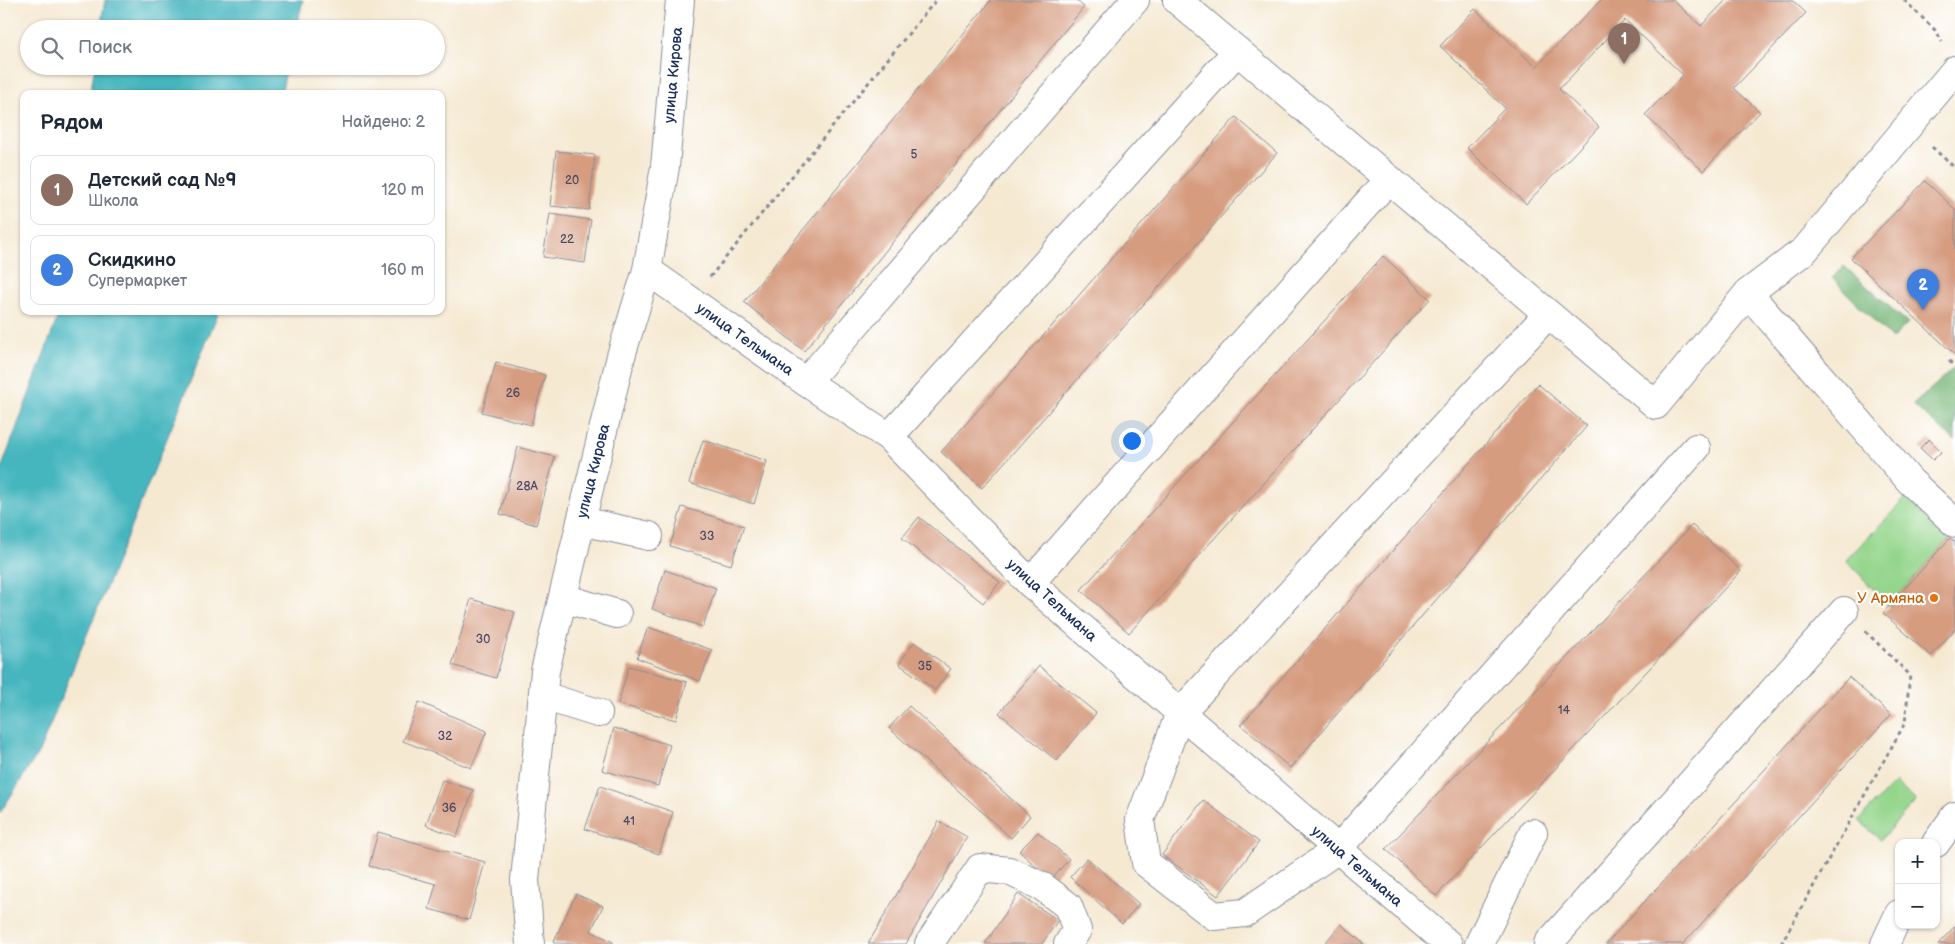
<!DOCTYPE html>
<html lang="ru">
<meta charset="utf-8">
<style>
body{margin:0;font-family:"Balsamiq Sans",sans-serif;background:#f6f6f7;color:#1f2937}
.controls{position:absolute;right:15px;bottom:15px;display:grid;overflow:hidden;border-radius:10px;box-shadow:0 1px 4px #0004}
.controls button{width:45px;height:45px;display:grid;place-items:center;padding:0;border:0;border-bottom:1px solid #e0e1e3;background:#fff;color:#1f2937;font:25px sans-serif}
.you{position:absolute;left:1131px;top:440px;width:18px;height:18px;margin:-12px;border:4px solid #fff;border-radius:50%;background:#1a73e8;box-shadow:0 0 0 8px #1a73e833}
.badge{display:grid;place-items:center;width:32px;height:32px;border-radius:50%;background:#2563eb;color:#fff;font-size:16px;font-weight:700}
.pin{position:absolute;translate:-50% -41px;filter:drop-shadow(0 1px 2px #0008)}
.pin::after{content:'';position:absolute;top:26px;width:18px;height:15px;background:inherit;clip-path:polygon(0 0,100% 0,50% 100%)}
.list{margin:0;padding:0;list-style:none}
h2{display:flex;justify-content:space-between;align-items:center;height:65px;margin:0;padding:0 20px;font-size:21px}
h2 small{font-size:16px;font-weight:400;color:#747a83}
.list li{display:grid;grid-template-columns:32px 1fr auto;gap:15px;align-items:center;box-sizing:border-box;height:70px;margin:0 10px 10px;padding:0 10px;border:1px solid #e0e1e3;border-radius:10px}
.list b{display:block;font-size:19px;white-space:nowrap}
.list p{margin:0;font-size:16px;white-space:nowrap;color:#747a83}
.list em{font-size:16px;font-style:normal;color:#747a83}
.icon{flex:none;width:28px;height:28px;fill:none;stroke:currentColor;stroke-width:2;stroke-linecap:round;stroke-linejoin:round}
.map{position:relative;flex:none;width:1955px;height:944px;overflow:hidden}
.search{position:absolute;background:#fff;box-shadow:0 1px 4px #0004;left:20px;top:20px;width:425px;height:55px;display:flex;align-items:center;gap:12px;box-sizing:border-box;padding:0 18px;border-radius:28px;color:#747a83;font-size:19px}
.panel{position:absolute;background:#fff;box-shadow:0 1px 4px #0004;left:20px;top:90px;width:425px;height:225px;border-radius:10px}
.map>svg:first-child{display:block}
.green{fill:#94d58c;stroke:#588275}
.forest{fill:#77b678;stroke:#49726b}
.water{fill:#45b5be;stroke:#30728e}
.building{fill:#d69c80}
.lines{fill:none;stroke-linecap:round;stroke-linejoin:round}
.minor-casing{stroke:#888c98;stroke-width:30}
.path{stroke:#888c98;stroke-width:3;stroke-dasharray:4 4;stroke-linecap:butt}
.minor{stroke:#fff;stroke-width:28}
.food-dot{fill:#e8710a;stroke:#fff;stroke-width:2}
.labels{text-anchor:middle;stroke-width:4.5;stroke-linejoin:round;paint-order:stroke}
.number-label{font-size:12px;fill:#4a4a66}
.street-label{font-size:15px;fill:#1b2f5e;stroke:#fff}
.food-label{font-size:15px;fill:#c56008;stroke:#fff;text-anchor:end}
</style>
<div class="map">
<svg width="1955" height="944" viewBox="0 0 1955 944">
<rect width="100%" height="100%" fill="#fff"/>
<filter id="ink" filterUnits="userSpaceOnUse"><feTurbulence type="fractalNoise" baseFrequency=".02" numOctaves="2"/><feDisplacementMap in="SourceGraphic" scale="10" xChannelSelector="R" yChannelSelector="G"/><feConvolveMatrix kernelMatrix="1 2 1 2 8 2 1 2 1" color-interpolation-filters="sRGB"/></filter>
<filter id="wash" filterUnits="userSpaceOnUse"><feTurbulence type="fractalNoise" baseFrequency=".0096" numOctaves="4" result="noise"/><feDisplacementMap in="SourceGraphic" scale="20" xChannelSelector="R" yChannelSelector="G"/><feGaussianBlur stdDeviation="1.12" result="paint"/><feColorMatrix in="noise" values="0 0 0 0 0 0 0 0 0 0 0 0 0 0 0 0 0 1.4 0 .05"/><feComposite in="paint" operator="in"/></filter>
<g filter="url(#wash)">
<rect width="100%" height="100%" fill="#f5e9d2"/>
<g class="green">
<path d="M1907,497L1950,538L1889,606L1846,560Z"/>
<path d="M1895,782L1916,801L1880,840L1859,820Z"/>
</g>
<g class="forest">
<path d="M1844,266L1908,323L1892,339L1832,278Z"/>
<path d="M1955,367V441L1913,405Z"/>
</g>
<g class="water">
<path d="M105,0H303L296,29H100Z"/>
<path d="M95,66H287L281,94H90Z"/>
<path d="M58,311H219L39,752L0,813V472L57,319Z"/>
</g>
<g id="blocks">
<g class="building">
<path d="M991,0H1076L1084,7L804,351L744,302Z"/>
<path d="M1601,0H1673L1701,26L1726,0H1792L1806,13L1734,88L1760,112L1703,171L1645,115L1683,75L1625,20L1559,89L1599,127L1526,204L1467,148L1505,108L1440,46L1475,9L1536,67Z"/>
<path d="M1236,117L1277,153L982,488L941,452Z"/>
<path d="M556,151L595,155L589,210L550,206Z"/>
<path d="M1925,181L1955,209V355L1851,258Z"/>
<path d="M550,214L591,220L585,263L543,257Z"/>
<path d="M1383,256L1430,299L1129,633L1081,590Z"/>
<path d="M496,362L545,375L531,425L482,412Z"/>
<path d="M1538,384L1587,426L1290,768L1241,725Z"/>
<path d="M1929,439L1941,452L1933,460L1920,448Z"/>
<path d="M703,440L767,461L754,504L689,483Z"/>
<path d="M518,447L555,457L536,525L500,514Z"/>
<path d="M682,507L744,526L731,565L670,546Z"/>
<path d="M919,517L1000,582L983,603L902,538Z"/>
<path d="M1692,525L1741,571L1436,896L1386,849Z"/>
<path d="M1950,538L1955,542V629L1931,656L1883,613Z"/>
<path d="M665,570L716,588L703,627L652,609Z"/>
<path d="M471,599L515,612L496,678L452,665Z"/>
<path d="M648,627L712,650L700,681L637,658Z"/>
<path d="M914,642L951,669L935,690L899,664Z"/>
<path d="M629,666L687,682L676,720L618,704Z"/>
<path d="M1039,666L1096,713L1057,761L999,713Z"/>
<path d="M1849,677L1891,715L1683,944H1606Z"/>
<path d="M419,702L487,731L471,768L403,741Z"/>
<path d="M909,706L1030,816L1011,838L889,728Z"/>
<path d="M614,728L670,745L658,786L602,770Z"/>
<path d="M442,780L473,790L457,837L426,825Z"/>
<path d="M600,786L673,812L659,854L585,829Z"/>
<path d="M1203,800L1259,842L1218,896L1162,855Z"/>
<path d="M939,821L967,837L906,944H868Z"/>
<path d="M378,832L485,862L469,920L429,909L436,884L369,866Z"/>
<path d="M1038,832L1069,859L1051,880L1019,851Z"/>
<path d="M1087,858L1139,904L1122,924L1070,877Z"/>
<path d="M576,894L603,906L591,931L613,942L612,944L553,943Z"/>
<path d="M1018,894L1058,920L1042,944H985Z"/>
<path d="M1341,924L1364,944H1324Z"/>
<path d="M1955,926V944H1938Z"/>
</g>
</g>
</g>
<g filter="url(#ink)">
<use href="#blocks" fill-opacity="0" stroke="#888c98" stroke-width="1"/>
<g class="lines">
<defs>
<g id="minor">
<path d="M1177,0L1656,405L1748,293L1805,250L1955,70"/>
<path d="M647,270L806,382L889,437L1030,583L1448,944"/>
<path d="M1748,293L1910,481L1955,523"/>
<path d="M1548,314L1180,713L1140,820L1146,863L1214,916L1245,913L1338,849L1696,448"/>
<path d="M806,382L1135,0"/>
<path d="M889,437L1237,51"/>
<path d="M581,521L649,536"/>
<path d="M1030,583L1389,179"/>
<path d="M563,598L617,614"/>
<path d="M543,696L598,713"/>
<path d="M1936,843L1955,816"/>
<path d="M530,944L525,880L545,671L621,356L647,270L665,167L680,0"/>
<path d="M929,944L980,868L1009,871L1043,887L1068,906L1077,930L1068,944"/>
<path d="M1479,944L1533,833"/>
<path d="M1548,944L1844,611"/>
<path d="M1885,944L1899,914"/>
</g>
</defs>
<use href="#minor" class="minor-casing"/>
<g class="path">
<path d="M1904,0L1936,31L1942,42"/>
<path d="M1932,147L1955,168"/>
<path d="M710,277L936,0"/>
<path d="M1949,361L1955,366"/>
<path d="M1781,944L1905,723L1910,675L1865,631"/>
</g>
<use href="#minor" class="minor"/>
</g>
</g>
<circle class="food-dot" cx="1934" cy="598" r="5"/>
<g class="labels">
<g class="number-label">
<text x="914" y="158">5</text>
<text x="572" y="184">20</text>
<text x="567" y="243">22</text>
<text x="513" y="397">26</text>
<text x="527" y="490">28А</text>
<text x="707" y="540">33</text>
<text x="483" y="643">30</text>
<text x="925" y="670">35</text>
<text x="1564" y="714">14</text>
<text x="445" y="740">32</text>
<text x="449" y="812">36</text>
<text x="629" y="825">41</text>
</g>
<g class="street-label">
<text transform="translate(673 75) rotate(-85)" y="5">улица Кирова</text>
<text transform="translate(745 339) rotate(35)" y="5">улица Тельмана</text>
<text transform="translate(593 471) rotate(-76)" y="5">улица Кирова</text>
<text transform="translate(1052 600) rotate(42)" y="5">улица Тельмана</text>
<text transform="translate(1357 866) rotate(41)" y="5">улица Тельмана</text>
</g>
<g class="food-label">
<text x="1924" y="603">У Армяна</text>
</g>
</g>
</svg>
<div class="controls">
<button>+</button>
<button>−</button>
</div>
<div class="you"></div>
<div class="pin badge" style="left:1624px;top:64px;background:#8d6e63">1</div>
<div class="pin badge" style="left:1923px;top:310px;background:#3f7fe0">2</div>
<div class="search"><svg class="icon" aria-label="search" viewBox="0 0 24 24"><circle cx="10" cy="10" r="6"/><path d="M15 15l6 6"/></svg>Поиск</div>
<section class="panel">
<h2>Рядом<small>Найдено: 2</small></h2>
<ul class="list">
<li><span class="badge" style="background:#8d6e63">1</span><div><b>Детский сад №9</b><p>Школа</p></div><em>120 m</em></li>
<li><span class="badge" style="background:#3f7fe0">2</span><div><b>Скидкино</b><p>Супермаркет</p></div><em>160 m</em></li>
</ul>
</section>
</div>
